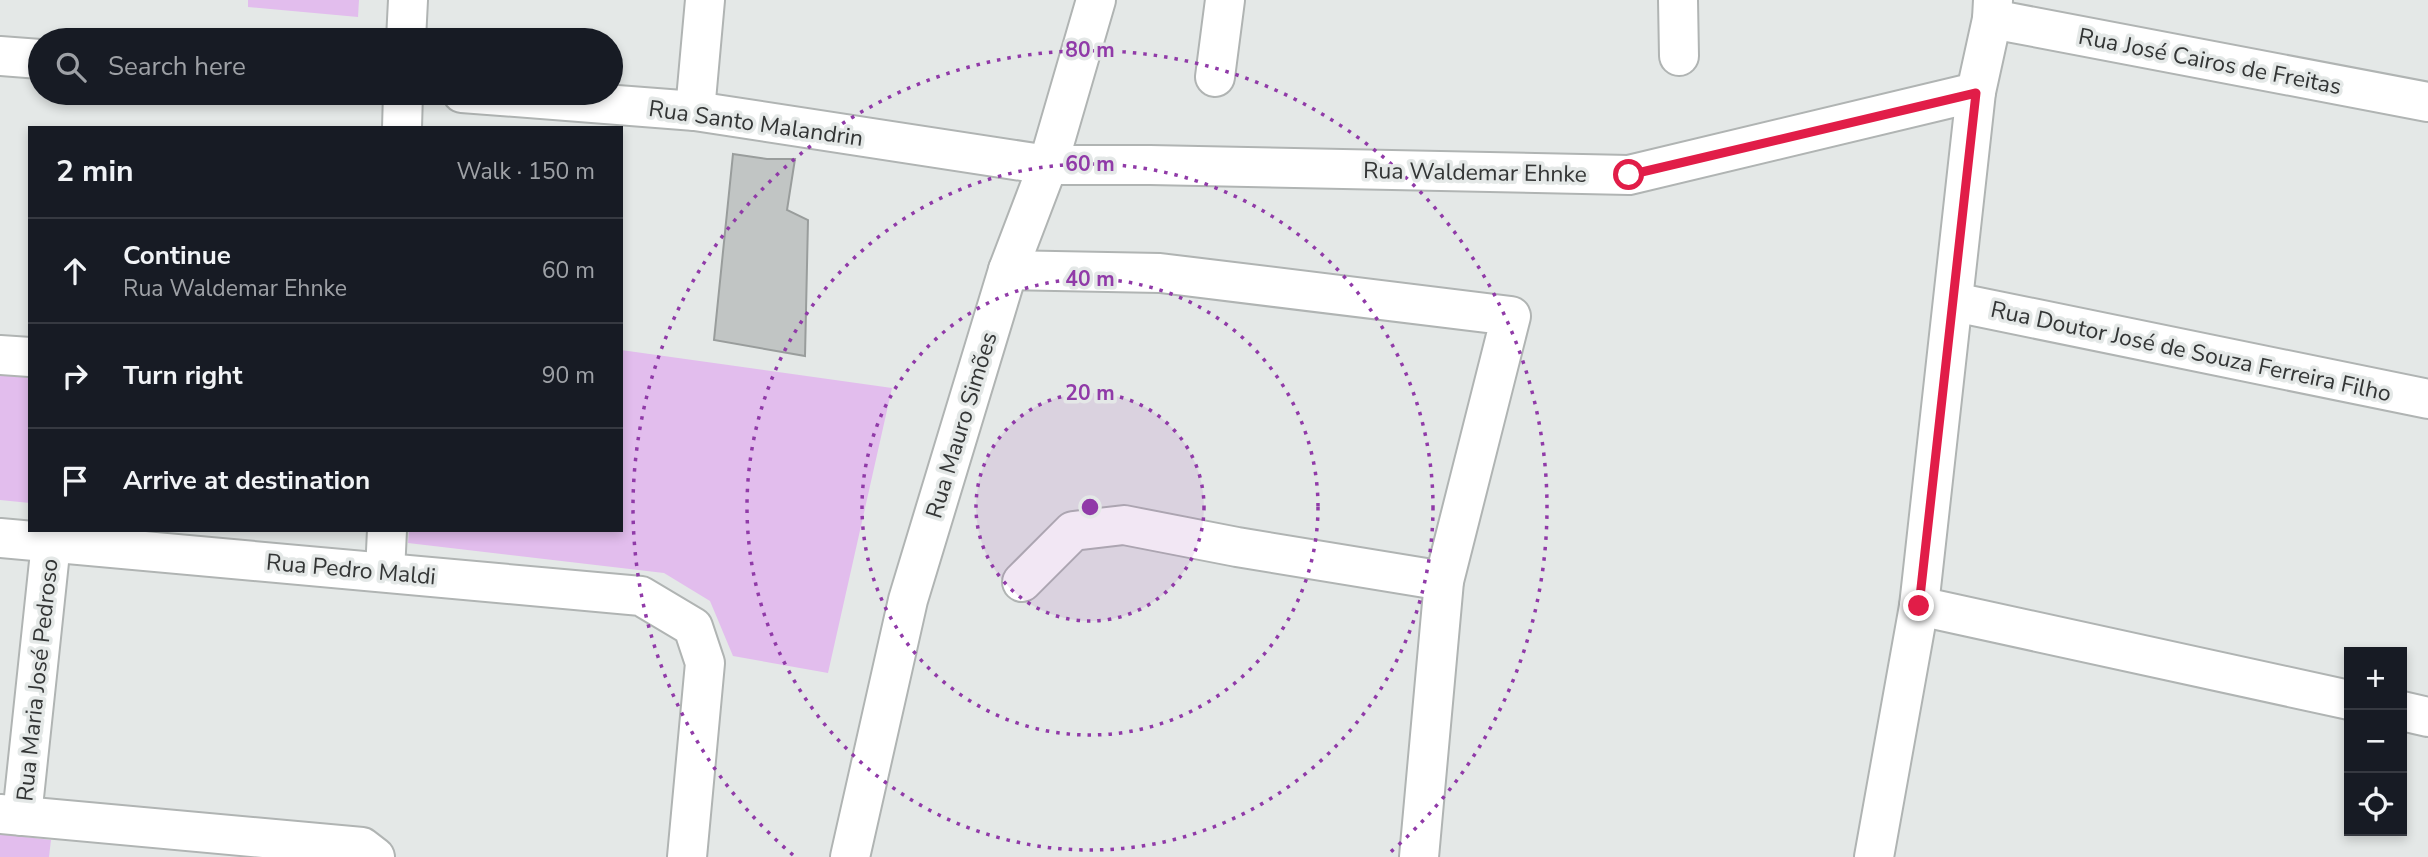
<!DOCTYPE html>
<meta charset="utf-8">
<style>
body{margin:0;font-family:"Nunito Sans",sans-serif;background:#242831;color:#f1f3f6}
.controls{position:absolute;right:21px;bottom:21px;display:grid;overflow:hidden;border-radius:0px;box-shadow:0 4px 10px #0003}
.controls button{width:63px;height:63px;display:grid;place-items:center;padding:0;border:0;border-bottom:2px solid #363941;background:#171b24;color:#f1f3f6;font:35px sans-serif}
.stop{position:absolute;width:21px;height:21px;margin:-16px;border:5px solid #e11d48;border-radius:50%;background:#fff}
.stop.end{background:#e11d48;border-color:#fff;box-shadow:0 2px 7px #0008}
.list{margin:0;padding:0;list-style:none}
h2{display:flex;justify-content:space-between;align-items:center;height:91px;margin:0;padding:0 28px;font-size:30px}
h2 small{font-size:23px;font-weight:400;color:#9ea1a6}
.list li{display:grid;grid-template-columns:46px 1fr auto;gap:21px;align-items:center;box-sizing:border-box;height:105px;padding:0 28px;border-top:2px solid #363941}
.list b{display:block;font-size:26px;white-space:nowrap}
.list p{margin:0;font-size:23px;white-space:nowrap;color:#9ea1a6}
.list em{font-size:23px;font-style:normal;color:#9ea1a6}
.icon{flex:none;width:38px;height:38px;fill:none;stroke:currentColor;stroke-width:2;stroke-linecap:round;stroke-linejoin:round}
.map{position:relative;flex:none;width:2428px;height:857px;overflow:hidden}
.search{position:absolute;background:#171b24;box-shadow:0 4px 10px #0003;left:28px;top:28px;width:595px;height:77px;display:flex;align-items:center;gap:18px;box-sizing:border-box;padding:0 24px;border-radius:38px;color:#9ea1a6;font-size:26px}
.panel{position:absolute;background:#171b24;box-shadow:0 4px 10px #0003;left:28px;top:126px;width:595px;height:406px;border-radius:0px}
.map>svg:first-child{display:block}
.green{fill:#e2bded}
.building{fill:#c1c5c4;stroke:#999d9c;stroke-width:2}
.lines{fill:none;stroke-linecap:round;stroke-linejoin:round}
.minor-casing{stroke:#b0b4b3;stroke-width:42}
.minor{stroke:#fff;stroke-width:38}
.route{stroke:#e11d48;stroke-width:9}
.ring{fill:none;stroke:#903aa8;stroke-width:3.5;stroke-dasharray:3.5 7}
.labels{text-anchor:middle;stroke-width:7;stroke-linejoin:round;paint-order:stroke}
.street-label{font-size:23px;fill:#333535;stroke:#e4e8e7}
.centre{fill:#903aa8;stroke:#e4e8e7;stroke-width:3.5}
.ring-label{font-size:21px;text-anchor:middle;font-weight:bold;fill:#903aa8;stroke:#e4e8e7;stroke-width:7;stroke-linejoin:round;paint-order:stroke}
</style>
<div class="map">
<svg width="2428" height="857" viewBox="0 0 2428 857">
<rect width="100%" height="100%" fill="#e4e8e7"/>
<g class="green">
<path d="M248,0H359L358,17L248,7Z"/>
<path d="M621,350L892,388L828,673L733,656L710,601L664,573L408,543L409,530H621Z"/>
<path d="M0,374L30,377V503L0,500Z"/>
<path d="M0,834L51,840L49,857H0Z"/>
</g>
<path class="building" d="M733,154L767,159H795L787,210L808,220L805,356L714,340Z"/>
<g class="lines">
<defs>
<g id="minor">
<path d="M1678,0L1679,56"/>
<path d="M1992,19L2428,102"/>
<path d="M406,40L408,0"/>
<path d="M0,56L40,59"/>
<path d="M1215,77L1225,0"/>
<path d="M462,93L695,111L1048,165H1150L1629,175L1976,92"/>
<path d="M695,111L705,0"/>
<path d="M402,128L403,93"/>
<path d="M1008,270L1160,273L1511,316L1444,581L1419,857"/>
<path d="M1954,302L2428,399"/>
<path d="M0,355L30,357"/>
<path d="M0,538L641,596L693,627L705,663L687,857"/>
<path d="M385,572L387,530"/>
<path d="M1022,582L1073,531L1124,525L1237,547L1444,581"/>
<path d="M1919,606L2349,700"/>
<path d="M2402,711L2428,717"/>
<path d="M0,814L362,847L375,857"/>
<path d="M22,816L51,543"/>
<path d="M850,857L908,600L1008,270L1048,165L1096,0"/>
<path d="M1874,857L1919,606L1976,92L1992,19L1993,0"/>
</g>
</defs>
<use href="#minor" class="minor-casing"/>
<use href="#minor" class="minor"/>
</g>
<g class="lines">
<path class="route" d="M1629,175L1976,93L1919,606"/>
</g>
<circle cx="1090" cy="507" r="114" fill="#903aa8" fill-opacity=".12"/>
<g class="ring">
<circle cx="1090" cy="507" r="114"/>
<circle cx="1090" cy="507" r="228"/>
<circle cx="1090" cy="507" r="343"/>
<path d="M793 855A457 457 0 1 1 1387 855"/>
</g>
<g class="labels">
<g class="street-label">
<text transform="translate(2210 61) rotate(11)" y="8">Rua José Cairos de Freitas</text>
<text transform="translate(756 123) rotate(8)" y="8">Rua Santo Malandrin</text>
<text transform="translate(1475 172) rotate(1)" y="8">Rua Waldemar Ehnke</text>
<text transform="translate(2191 351) rotate(12)" y="8">Rua Doutor José de Souza Ferreira Filho</text>
<text transform="translate(961 425) rotate(-73)" y="8">Rua Mauro Simões</text>
<text transform="translate(351 569) rotate(5)" y="8">Rua Pedro Maldi</text>
<text transform="translate(37 680) rotate(-84)" y="8">Rua Maria José Pedroso</text>
</g>
</g>
<circle cx="1090" cy="507" r="10" class="centre"/>
<g class="ring-label">
<text x="1090" y="57">80 m</text>
<text x="1090" y="171">60 m</text>
<text x="1090" y="286">40 m</text>
<text x="1090" y="400">20 m</text>
</g>
</svg>
<div class="controls">
<button>+</button>
<button>−</button>
<button><svg class="icon" aria-label="locate" viewBox="0 0 24 24"><circle cx="12" cy="12" r="6"/><path d="M12 2v4M12 18v4M2 12h4M18 12h4"/></svg></button>
</div>
<div class="stop" style="left:1629px;top:175px"></div>
<div class="stop end" style="left:1919px;top:606px"></div>
<div class="search"><svg class="icon" aria-label="search" viewBox="0 0 24 24"><circle cx="10" cy="10" r="6"/><path d="M15 15l6 6"/></svg>Search here</div>
<section class="panel">
<h2>2 min<small>Walk · 150 m</small></h2>
<ul class="list">
<li><svg class="icon" aria-label="ahead" viewBox="0 0 24 24"><path d="M12 20V5M6 11l6-6 6 6"/></svg><div><b>Continue</b><p>Rua Waldemar Ehnke</p></div><em>60 m</em></li>
<li><svg class="icon" aria-label="right" viewBox="0 0 24 24"><path d="M7 20v-9h11M14 6l5 5-5 5"/></svg><div><b>Turn right</b></div><em>90 m</em></li>
<li><svg class="icon" aria-label="arrive" viewBox="0 0 24 24"><path d="M6 21V4h12l-3 4 3 4H6"/></svg><div><b>Arrive at destination</b></div></li>
</ul>
</section>
</div>
